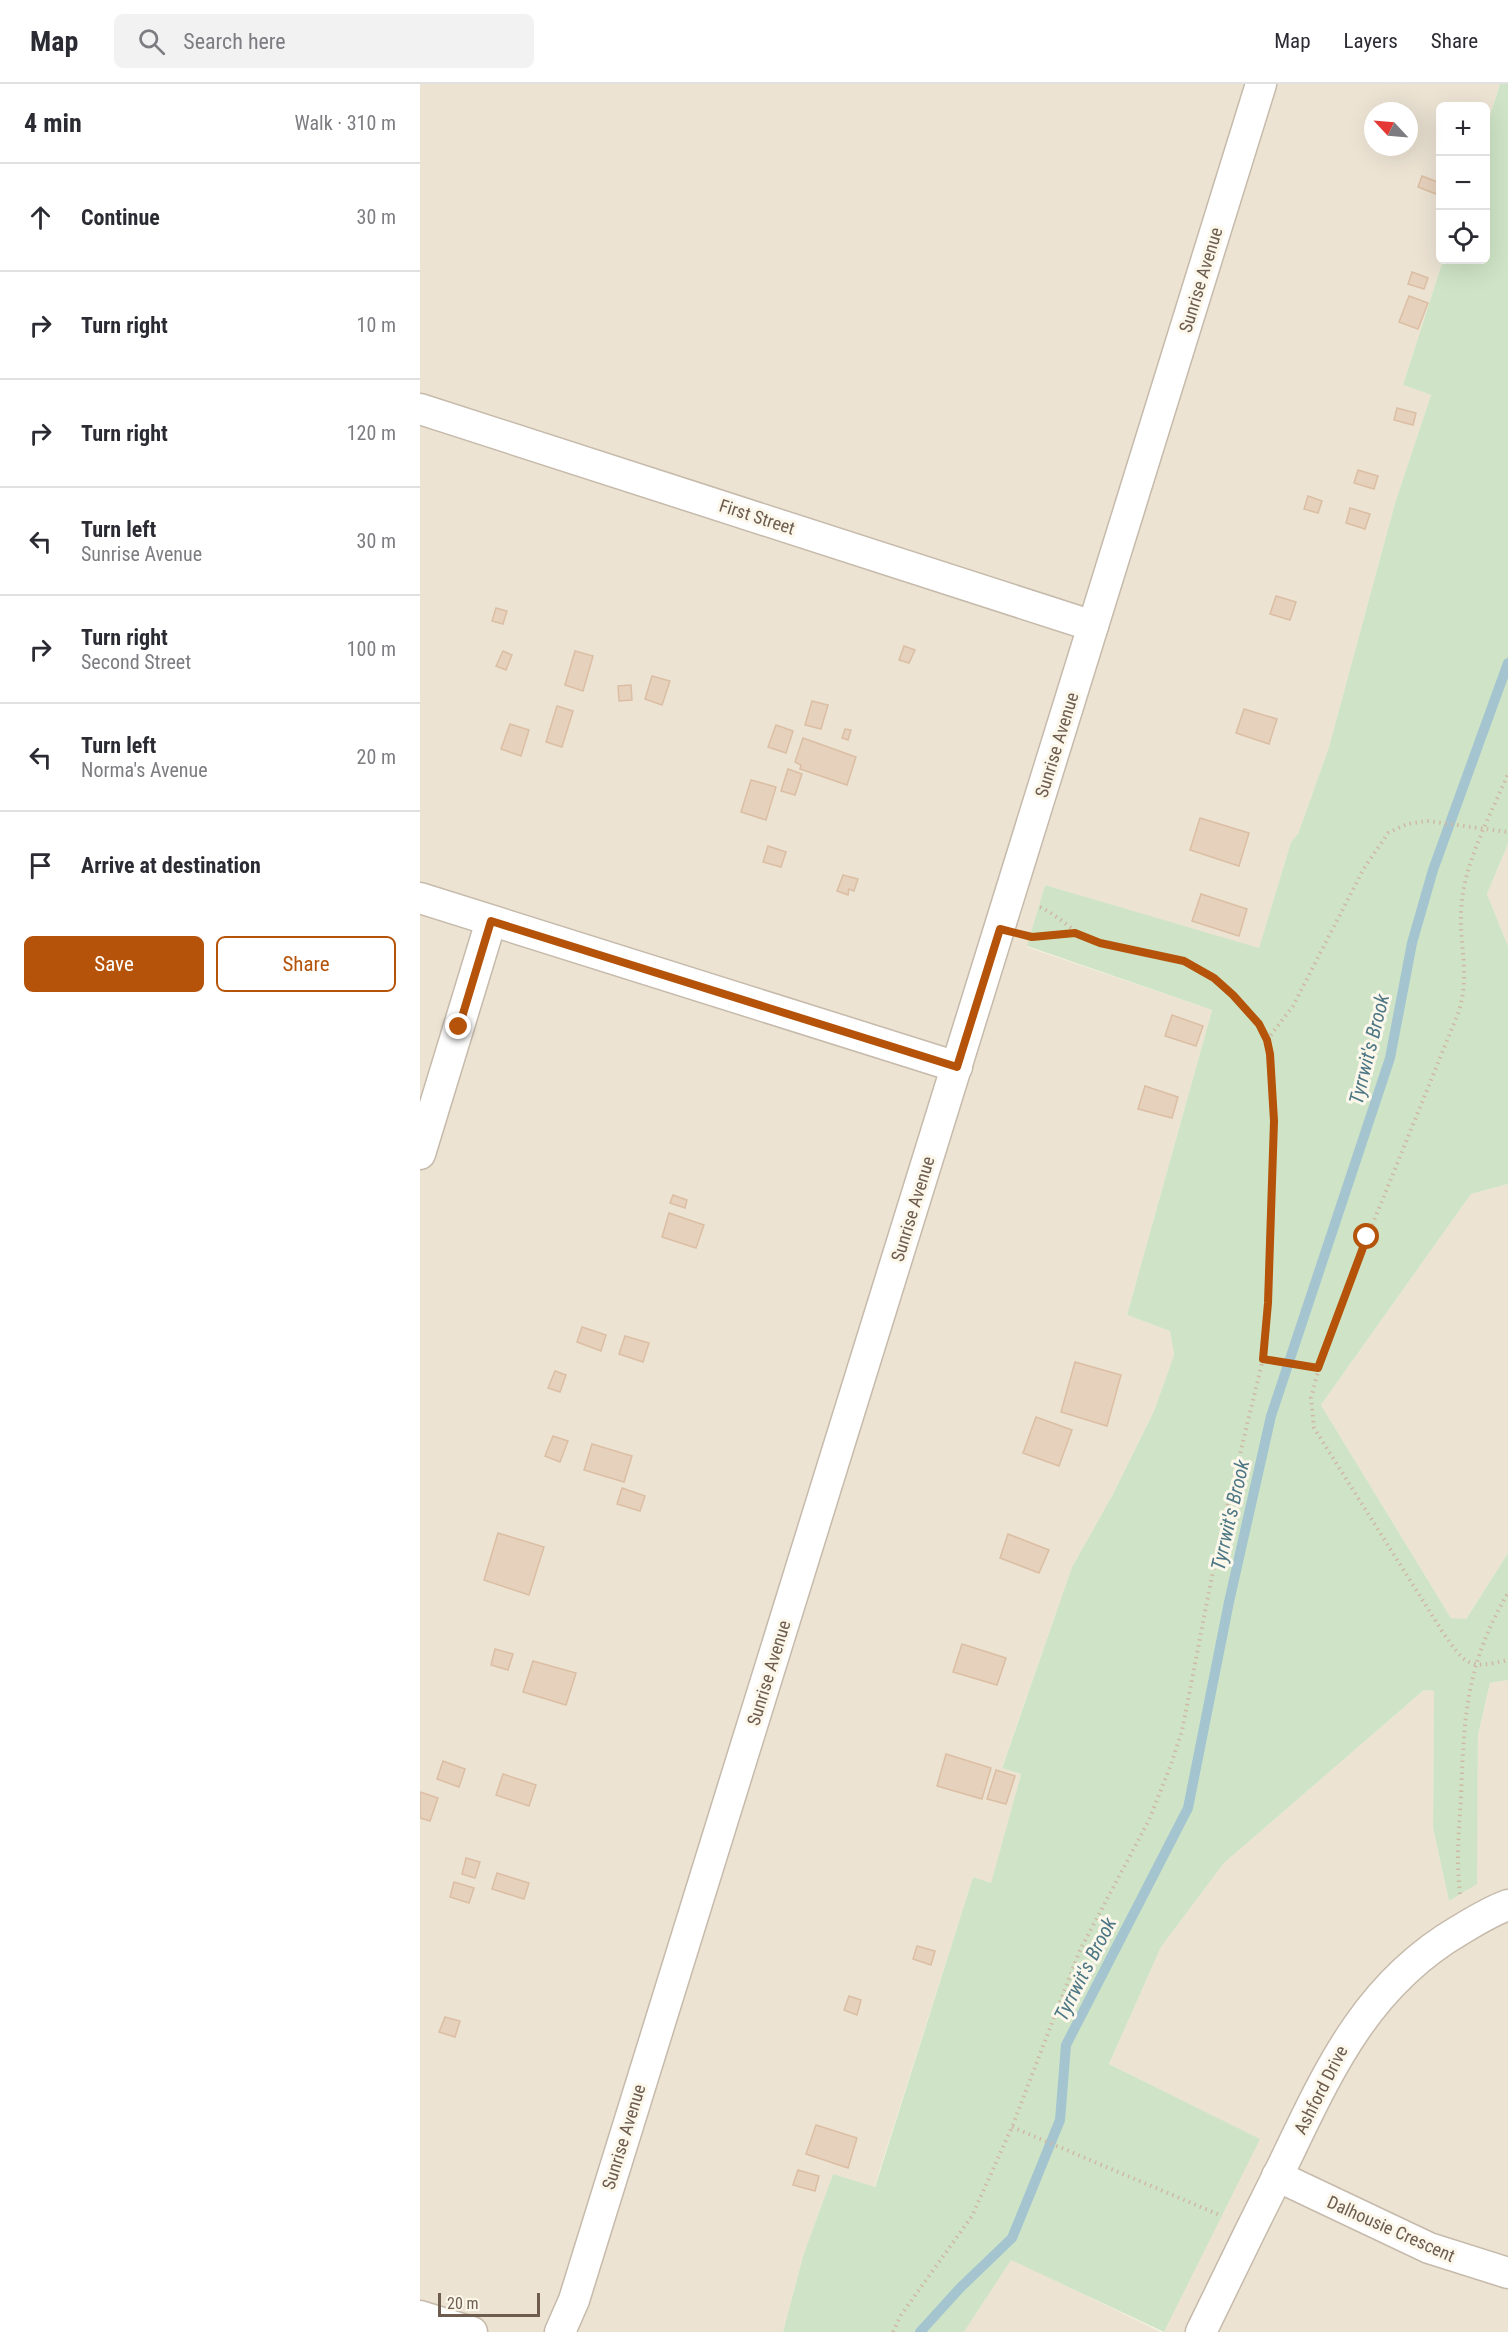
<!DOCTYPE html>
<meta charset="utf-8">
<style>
body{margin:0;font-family:"Roboto Condensed",sans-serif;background:#f2f2f3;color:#2b2b33}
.controls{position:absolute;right:18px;top:18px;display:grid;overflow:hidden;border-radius:9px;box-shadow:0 6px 24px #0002}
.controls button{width:54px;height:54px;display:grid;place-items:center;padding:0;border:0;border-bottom:2px solid #e1e1e2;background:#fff;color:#2b2b33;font:30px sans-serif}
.compass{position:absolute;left:944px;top:18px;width:54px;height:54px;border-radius:50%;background:#fff;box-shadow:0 6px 24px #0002;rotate:296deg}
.scale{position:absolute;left:18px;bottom:15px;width:102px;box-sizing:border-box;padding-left:6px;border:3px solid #6e5d4e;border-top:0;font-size:16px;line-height:21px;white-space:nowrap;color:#6e5d4e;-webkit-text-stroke:4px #fcf7eb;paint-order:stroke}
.stop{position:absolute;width:18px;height:18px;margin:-14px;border:4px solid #b45309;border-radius:50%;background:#fff}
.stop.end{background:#b45309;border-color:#fff;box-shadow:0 2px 6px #0008}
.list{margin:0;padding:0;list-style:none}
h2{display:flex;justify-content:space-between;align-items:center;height:78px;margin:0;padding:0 24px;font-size:26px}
h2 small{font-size:20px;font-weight:400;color:#7c7c81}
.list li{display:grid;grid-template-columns:39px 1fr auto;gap:18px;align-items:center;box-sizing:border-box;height:108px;padding:0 24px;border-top:2px solid #e1e1e2}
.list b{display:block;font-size:22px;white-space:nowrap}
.list p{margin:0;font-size:20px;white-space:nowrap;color:#7c7c81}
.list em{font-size:20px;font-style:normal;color:#7c7c81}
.actions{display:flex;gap:12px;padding:18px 24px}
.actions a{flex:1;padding:14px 0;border:2px solid #b45309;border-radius:9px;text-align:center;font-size:21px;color:#b45309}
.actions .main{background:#b45309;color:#fff}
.icon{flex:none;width:33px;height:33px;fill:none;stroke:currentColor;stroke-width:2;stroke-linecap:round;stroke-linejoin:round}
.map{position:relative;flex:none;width:1088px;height:2248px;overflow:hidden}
header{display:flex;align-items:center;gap:36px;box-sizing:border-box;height:84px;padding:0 30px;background:#fff;border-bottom:2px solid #e1e1e2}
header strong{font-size:28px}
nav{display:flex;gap:33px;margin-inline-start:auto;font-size:21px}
.search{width:420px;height:54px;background:#f2f2f3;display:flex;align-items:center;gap:15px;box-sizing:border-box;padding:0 21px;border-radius:9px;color:#7c7c81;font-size:22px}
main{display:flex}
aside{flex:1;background:#fff}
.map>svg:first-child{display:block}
.residential{fill:#ece3d3;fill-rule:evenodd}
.green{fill:#cfe4c6}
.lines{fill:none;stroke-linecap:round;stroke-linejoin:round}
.stream{stroke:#a4c5d0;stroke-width:10}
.building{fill:#e6d1bc;stroke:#dbbea3;stroke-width:1.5}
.street-casing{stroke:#c6baab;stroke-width:33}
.path{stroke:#cfb9a4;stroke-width:4;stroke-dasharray:1.5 4.5;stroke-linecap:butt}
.street{stroke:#fff;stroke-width:30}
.route{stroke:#b45309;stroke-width:8}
.labels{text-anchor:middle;stroke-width:6;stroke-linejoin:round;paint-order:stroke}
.street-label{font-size:18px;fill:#6e5d4e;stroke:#fcf7eb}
.water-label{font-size:20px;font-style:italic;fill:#4e7785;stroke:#fcf7eb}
</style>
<header>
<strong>Map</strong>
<div class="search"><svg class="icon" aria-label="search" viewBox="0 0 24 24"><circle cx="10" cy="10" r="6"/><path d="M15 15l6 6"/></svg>Search here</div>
<nav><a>Map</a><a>Layers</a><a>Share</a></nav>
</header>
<main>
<aside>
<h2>4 min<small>Walk · 310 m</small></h2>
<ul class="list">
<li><svg class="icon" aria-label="ahead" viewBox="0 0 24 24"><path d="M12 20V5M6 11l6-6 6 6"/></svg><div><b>Continue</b></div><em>30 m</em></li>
<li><svg class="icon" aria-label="right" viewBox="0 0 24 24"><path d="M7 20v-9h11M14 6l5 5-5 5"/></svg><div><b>Turn right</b></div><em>10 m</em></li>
<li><svg class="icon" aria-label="right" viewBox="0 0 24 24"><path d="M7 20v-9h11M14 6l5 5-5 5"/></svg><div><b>Turn right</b></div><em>120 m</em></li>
<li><svg class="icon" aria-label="left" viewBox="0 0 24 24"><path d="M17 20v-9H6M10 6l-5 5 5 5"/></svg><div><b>Turn left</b><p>Sunrise Avenue</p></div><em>30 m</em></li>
<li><svg class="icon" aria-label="right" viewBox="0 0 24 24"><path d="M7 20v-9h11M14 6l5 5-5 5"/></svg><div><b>Turn right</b><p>Second Street</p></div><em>100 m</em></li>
<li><svg class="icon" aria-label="left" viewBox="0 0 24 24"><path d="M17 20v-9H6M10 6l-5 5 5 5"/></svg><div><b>Turn left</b><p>Norma's Avenue</p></div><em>20 m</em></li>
<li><svg class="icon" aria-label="arrive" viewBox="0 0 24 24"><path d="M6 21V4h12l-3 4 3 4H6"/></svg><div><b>Arrive at destination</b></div></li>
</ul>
<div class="actions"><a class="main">Save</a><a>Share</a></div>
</aside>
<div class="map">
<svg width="1088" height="2248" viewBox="0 0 1088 2248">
<rect width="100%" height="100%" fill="#f9f3e5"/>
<g class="residential">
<path d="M0,0H1080L1066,44V22H1020V176H1023L983,301L1011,311L975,419L909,663L878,750L871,758L839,865L625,801L607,863L792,926L707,1231L750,1247L754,1271L734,1327L693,1410L652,1483L582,1683L601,1690L571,1800L553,1793L454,2104L413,2090L383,2172L363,2248H0ZM953,27H989V63H953Z"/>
<path d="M1088,760V862L1067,810Z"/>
<path d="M1088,1100V1469L1045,1536L1031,1534L901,1321L1051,1110Z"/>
<path d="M1088,1596V2248H744L839,2055L689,1980L741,1863L804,1779L1004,1606L1014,1607L1013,1744L1029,1817L1056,1800L1058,1651L1070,1599Z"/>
<path d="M591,2175L741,2248H544Z"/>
</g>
<path class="green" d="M1080,0H1088V760L1067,810L1088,862V1100L1051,1110L901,1321L1031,1534L1046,1535L1088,1469V1596L1070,1599L1058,1651L1057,1800L1029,1817L1013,1744L1014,1607L1004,1606L804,1779L741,1863L689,1980L840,2055L744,2248L591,2176L544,2248H363L383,2172L413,2090L455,2103L553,1793L571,1799L601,1690L582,1684L652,1483L693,1410L734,1327L754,1271L750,1247L707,1231L792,926L607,862L625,801L839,864L871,758L878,750L909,663L975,419L1011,311L983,301L1023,176H1066V44Z"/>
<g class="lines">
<path class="stream" d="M500,2248L541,2203L592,2154L640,2036L646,1961L768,1724L809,1518L851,1332L970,974L992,859L1013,786L1088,579"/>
</g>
<g class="building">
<path d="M1002,92L1020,99L1016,110L998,103Z"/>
<path d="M992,188L1008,194L1004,205L988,200Z"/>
<path d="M989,212L1008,219L998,245L979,238Z"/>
<path d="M977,324L996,329L993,341L974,336Z"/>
<path d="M938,386L958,392L954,405L934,399Z"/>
<path d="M888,412L902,417L898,429L884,425Z"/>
<path d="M930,424L950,430L945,445L926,439Z"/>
<path d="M856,512L876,518L870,536L850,530Z"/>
<path d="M76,524L87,527L83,540L72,537Z"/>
<path d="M484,562L495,566L489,579L479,576Z"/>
<path d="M83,567L92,571L86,586L76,582Z"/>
<path d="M155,567L173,572L163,607L145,601Z"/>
<path d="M232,592L250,597L242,621L225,615Z"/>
<path d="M211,601L212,616L199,617L198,602Z"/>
<path d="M392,617L408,621L401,645L385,641Z"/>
<path d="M137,622L153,627L142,663L126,658Z"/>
<path d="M824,625L857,635L849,660L816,649Z"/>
<path d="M90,640L109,646L101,672L81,665Z"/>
<path d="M356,641L373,647L366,669L348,663Z"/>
<path d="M425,645L431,646L428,656L422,654Z"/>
<path d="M383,654L436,673L427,701L380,685L381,681L375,678Z"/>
<path d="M368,685L382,690L375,711L361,707Z"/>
<path d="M331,696L356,703L346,736L321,728Z"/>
<path d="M780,734L829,749L819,782L770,766Z"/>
<path d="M348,762L366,768L361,783L343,778Z"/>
<path d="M423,791L438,795L434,807L429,805L428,811L417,807Z"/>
<path d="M781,810L827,825L819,852L772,837Z"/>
<path d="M752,931L783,942L776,962L745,952Z"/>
<path d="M725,1002L758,1013L752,1034L718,1025Z"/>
<path d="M253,1111L267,1116L265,1124L250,1119Z"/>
<path d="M249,1129L284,1141L276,1164L242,1153Z"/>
<path d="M162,1243L186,1251L181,1267L157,1258Z"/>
<path d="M205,1252L229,1259L223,1278L199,1270Z"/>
<path d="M655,1278L701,1291L687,1342L641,1328Z"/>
<path d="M135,1287L146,1291L140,1308L128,1304Z"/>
<path d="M616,1333L652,1346L639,1382L603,1369Z"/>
<path d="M133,1352L148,1357L140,1378L125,1372Z"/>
<path d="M172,1360L212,1372L204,1398L164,1386Z"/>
<path d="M202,1404L225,1412L220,1427L197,1420Z"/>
<path d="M78,1449L124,1463L109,1511L64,1496Z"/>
<path d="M588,1450L629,1466L619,1489L580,1474Z"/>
<path d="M542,1560L586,1574L577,1601L533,1588Z"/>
<path d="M75,1565L93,1570L88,1586L71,1581Z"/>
<path d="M113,1577L156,1589L146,1621L103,1608Z"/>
<path d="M526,1670L571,1684L562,1715L517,1702Z"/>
<path d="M23,1677L45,1685L39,1703L17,1695Z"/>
<path d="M576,1686L595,1692L586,1720L567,1715Z"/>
<path d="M83,1690L116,1701L109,1722L76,1711Z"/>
<path d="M0,1708L18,1714L10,1737L0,1734Z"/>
<path d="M46,1774L60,1778L55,1794L42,1790Z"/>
<path d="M77,1789L109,1799L104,1815L72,1805Z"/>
<path d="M34,1798L54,1804L49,1819L30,1813Z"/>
<path d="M497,1862L515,1867L511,1881L493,1875Z"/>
<path d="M429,1912L441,1916L437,1931L424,1926Z"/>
<path d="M25,1933L40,1937L35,1953L19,1948Z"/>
<path d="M396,2041L437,2054L428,2084L386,2070Z"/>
<path d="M378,2086L399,2092L395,2107L373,2101Z"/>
</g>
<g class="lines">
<defs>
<g id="street">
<path d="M0,325L673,542"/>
<path d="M0,814L537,983"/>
<path d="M0,1070L71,837"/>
<path d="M857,2092L1009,2164L1088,2189"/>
<path d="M0,2232L52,2248"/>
<path d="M140,2248L154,2216L841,0"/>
<path d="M781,2248C807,2194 834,2139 861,2085C907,1990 944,1902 1040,1846C1055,1837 1071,1827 1088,1821"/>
</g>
</defs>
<use href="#street" class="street-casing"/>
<g class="path">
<path d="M620,823C643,834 653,850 678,858C711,869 749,866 779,884C805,900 837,927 847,956C855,980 853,1009 854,1033C855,1114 850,1195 843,1275"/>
<path d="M611,853L654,849"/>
<path d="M847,956L873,922L943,786L968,749L987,740L1007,737L1088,748"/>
<path d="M899,1284L891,1314L894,1344L1022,1547C1045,1580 1047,1586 1088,1576"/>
<path d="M1040,1810C1036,1777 1039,1745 1041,1713C1044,1632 1046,1580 1088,1509"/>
<path d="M592,2043L802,2132"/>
<path d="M473,2248L481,2231L552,2132L592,2043L660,1866L729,1736L750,1683L762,1647L798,1461L843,1275L899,1284L932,1191L1039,927C1051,886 1037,856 1042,816C1047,773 1071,730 1088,690"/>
</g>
<use href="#street" class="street"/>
</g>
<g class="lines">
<path class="route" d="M39,943L71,837L537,983L580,845L612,853L655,849L680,859L764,877L794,894L813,911L839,940L847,956L850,970L854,1037L848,1219L843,1275L898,1284L947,1153"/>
</g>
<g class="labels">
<g class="street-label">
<text transform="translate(781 196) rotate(-73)" y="6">Sunrise Avenue</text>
<text transform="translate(337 433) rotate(18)" y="6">First Street</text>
<text transform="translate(637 661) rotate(-73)" y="6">Sunrise Avenue</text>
<text transform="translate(493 1125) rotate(-73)" y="6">Sunrise Avenue</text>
<text transform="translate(349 1589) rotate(-73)" y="6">Sunrise Avenue</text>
<text transform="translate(901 2006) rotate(-63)" y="6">Ashford Drive</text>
<text transform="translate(204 2053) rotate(-73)" y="6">Sunrise Avenue</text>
<text transform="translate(971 2145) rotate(24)" y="6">Dalhousie Crescent</text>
</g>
<g class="water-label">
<text transform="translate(949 965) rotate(-76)" y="7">Tyrrwit's Brook</text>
<text transform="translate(810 1431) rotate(-77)" y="7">Tyrrwit's Brook</text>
<text transform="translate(665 1885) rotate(-63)" y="7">Tyrrwit's Brook</text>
</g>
</g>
</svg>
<div class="controls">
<button>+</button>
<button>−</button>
<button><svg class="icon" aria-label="locate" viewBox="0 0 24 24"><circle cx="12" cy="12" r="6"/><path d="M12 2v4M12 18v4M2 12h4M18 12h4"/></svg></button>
</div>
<svg class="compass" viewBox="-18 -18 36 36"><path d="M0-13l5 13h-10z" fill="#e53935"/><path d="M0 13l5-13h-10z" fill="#7c7c81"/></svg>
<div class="scale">20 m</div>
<div class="stop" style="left:947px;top:1153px"></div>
<div class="stop end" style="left:39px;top:943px"></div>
</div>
</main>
